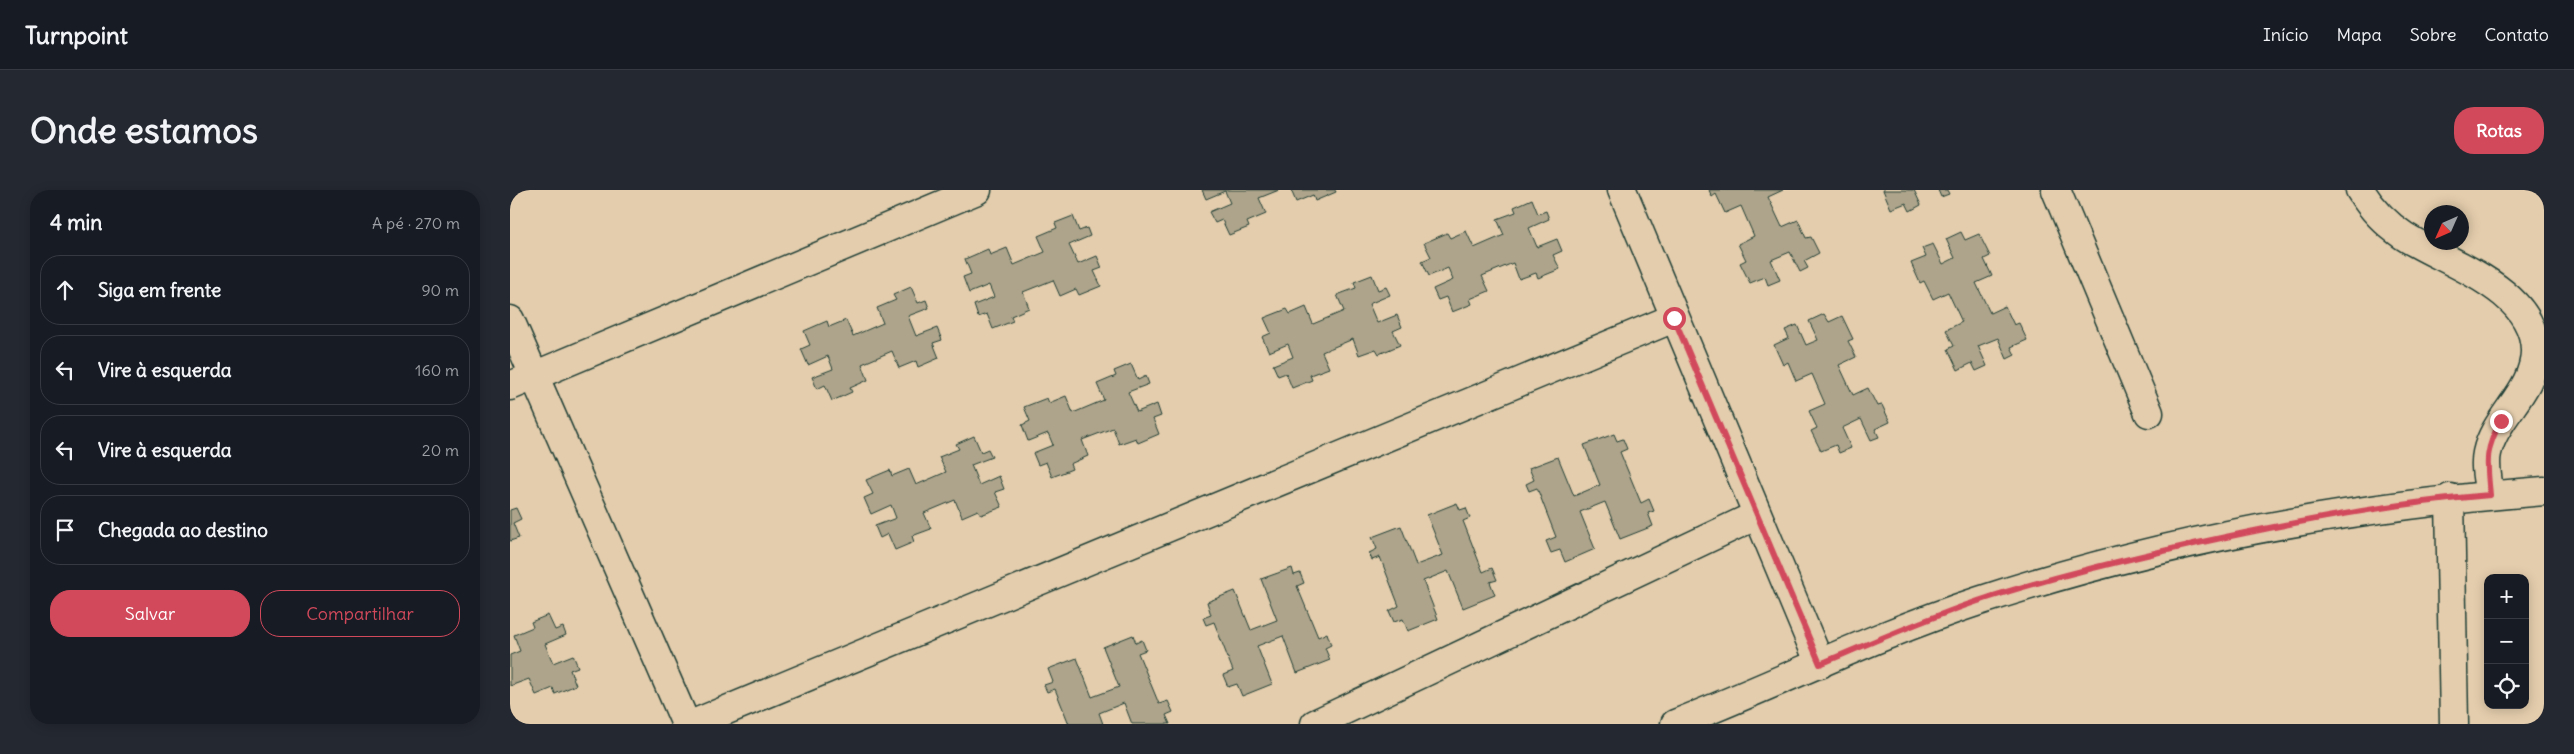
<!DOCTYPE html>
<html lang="pt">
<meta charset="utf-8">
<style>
body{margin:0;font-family:Delius,sans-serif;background:#242831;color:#f1f3f6}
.controls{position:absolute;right:15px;bottom:15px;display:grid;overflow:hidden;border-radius:10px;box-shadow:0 2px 12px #0003}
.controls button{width:45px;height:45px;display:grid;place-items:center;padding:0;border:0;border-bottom:1px solid #363941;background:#171b24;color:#f1f3f6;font:25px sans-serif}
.compass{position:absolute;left:1914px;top:15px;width:45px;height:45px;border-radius:50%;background:#171b24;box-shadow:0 2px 12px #0003;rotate:225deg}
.stop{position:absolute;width:15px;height:15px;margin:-11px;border:4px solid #d1495b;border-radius:50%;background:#fff}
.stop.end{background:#d1495b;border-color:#fff;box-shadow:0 1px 5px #0008}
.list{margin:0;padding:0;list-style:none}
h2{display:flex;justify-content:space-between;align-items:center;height:65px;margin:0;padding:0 20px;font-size:21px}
h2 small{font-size:16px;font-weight:400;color:#9ea1a6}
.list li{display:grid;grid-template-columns:32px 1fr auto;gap:15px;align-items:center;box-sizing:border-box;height:70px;margin:0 10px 10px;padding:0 10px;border:1px solid #363941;border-radius:20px}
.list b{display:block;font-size:19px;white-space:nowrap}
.list em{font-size:16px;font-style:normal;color:#9ea1a6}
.actions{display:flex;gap:10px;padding:15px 20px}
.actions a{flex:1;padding:11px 0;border:1px solid #d1495b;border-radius:20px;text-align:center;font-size:18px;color:#d1495b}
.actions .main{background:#d1495b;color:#fff}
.icon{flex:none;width:28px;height:28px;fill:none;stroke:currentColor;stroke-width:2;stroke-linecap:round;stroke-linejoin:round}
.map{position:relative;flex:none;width:2034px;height:534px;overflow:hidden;border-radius:20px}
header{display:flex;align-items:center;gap:30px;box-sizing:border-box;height:70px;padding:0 25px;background:#171b24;border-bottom:1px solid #363941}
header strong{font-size:24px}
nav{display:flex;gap:28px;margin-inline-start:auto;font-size:18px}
.intro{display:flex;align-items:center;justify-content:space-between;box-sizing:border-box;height:120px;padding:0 30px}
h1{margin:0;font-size:35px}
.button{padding:12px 22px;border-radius:20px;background:#d1495b;color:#fff;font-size:18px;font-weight:700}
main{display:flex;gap:30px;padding:0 30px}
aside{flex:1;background:#171b24;border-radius:20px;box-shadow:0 2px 12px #0003}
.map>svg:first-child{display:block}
.building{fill:#aea48b;stroke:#1f3d34}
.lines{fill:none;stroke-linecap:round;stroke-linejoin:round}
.street-casing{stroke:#1f3d34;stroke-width:31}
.secondary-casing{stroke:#1f3d34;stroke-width:31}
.street{stroke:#e4cdad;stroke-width:28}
.secondary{stroke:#e4cdad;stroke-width:28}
.route{stroke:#d1495b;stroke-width:6}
</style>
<header>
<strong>Turnpoint</strong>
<nav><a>Início</a><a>Mapa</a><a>Sobre</a><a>Contato</a></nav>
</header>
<div class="intro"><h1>Onde estamos</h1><a class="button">Rotas</a></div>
<main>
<aside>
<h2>4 min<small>A pé · 270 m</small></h2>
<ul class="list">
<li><svg class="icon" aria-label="ahead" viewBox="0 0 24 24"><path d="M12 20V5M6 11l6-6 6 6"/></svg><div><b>Siga em frente</b></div><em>90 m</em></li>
<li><svg class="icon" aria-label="left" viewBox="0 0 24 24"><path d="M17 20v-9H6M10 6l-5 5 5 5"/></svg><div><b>Vire à esquerda</b></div><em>160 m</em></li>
<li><svg class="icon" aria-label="left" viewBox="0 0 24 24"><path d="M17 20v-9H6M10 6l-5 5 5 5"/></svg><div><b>Vire à esquerda</b></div><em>20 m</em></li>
<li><svg class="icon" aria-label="arrive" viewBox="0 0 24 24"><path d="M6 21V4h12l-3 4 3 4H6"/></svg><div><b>Chegada ao destino</b></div></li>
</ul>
<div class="actions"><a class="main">Salvar</a><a>Compartilhar</a></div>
</aside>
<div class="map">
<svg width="2034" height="534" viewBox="0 0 2034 534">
<rect width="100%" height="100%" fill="#e4cdad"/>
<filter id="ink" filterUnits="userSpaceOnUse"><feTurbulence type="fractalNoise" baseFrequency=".02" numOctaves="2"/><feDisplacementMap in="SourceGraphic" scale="10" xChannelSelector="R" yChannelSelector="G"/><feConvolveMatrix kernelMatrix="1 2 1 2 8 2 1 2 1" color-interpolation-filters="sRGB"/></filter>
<g filter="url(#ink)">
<g class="building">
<path d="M692,0H769L749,8L756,24L737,32L739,37L719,45L712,30L705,33L699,22L720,13L715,1L696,9Z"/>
<path d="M781,0H825L826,2L805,11L803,5L786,12Z"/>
<path d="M1199,0H1273L1258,7L1272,37L1288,30L1296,48L1301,47L1309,63L1294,71L1298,78L1290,82L1280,62L1261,70L1270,90L1258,95L1255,87L1240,93L1230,73L1236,70L1228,54L1244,46L1231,16L1215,23L1206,4L1202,7Z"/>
<path d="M1373,0H1404L1411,15L1400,21L1396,13L1381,19Z"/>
<path d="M1428,0H1437L1439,4L1431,7Z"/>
<path d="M1022,9L1028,24L1036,21L1039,29L1019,38L1027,57L1047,49L1052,61L1043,65L1050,79L1028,88L1026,83L1009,89L1003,73L972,86L979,101L960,109L962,114L942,122L936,107L928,110L923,99L943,90L938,78L919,86L912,71L921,67L914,53L937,43L940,48L956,41L964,58L994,45L987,29L1006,22L1004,17Z"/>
<path d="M563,26L569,41L577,38L580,46L559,55L568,74L587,66L592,78L584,81L591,96L569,105L566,99L550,106L543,90L513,102L519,118L501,126L503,131L483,139L477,124L468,127L464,115L484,107L479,95L459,103L453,87L461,84L455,69L478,59L480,65L497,58L504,75L535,62L528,46L547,38L545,33Z"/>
<path d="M1451,42L1455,50L1469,44L1480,66L1474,69L1482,86L1466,93L1480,123L1495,116L1504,135L1509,133L1517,150L1501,157L1505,165L1497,169L1488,148L1468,156L1477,176L1466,181L1462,173L1448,180L1438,159L1444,156L1436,140L1452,132L1438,102L1423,109L1414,91L1410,93L1401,73L1416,67L1412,58L1423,54L1433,74L1445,68L1436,49Z"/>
<path d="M862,85L868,100L876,97L880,105L859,114L867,133L887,125L892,137L883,141L890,155L869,164L866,159L849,165L843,149L812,162L819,178L800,185L802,190L782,198L776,183L768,186L763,175L783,167L778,154L759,162L752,147L761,143L754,128L777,119L780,124L796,117L803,134L834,121L827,105L846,98L844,92Z"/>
<path d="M401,97L408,113L416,110L419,118L398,126L406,146L427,138L432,150L423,153L429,168L408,177L406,171L389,178L382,161L352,174L358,190L340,198L342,202L322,211L315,195L307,199L302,187L323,179L318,166L298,175L291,159L300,155L294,141L317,131L319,137L336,130L343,146L373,133L367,118L386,110L383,105Z"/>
<path d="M1314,124L1319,132L1332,126L1343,149L1338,151L1346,167L1329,175L1343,205L1358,198L1367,216L1372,215L1380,232L1365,239L1369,247L1361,250L1351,229L1332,238L1341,258L1329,263L1326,255L1311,261L1301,241L1307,238L1299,221L1315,214L1302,184L1286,191L1278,172L1273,175L1264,155L1279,148L1275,140L1287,135L1296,155L1308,150L1299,131Z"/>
<path d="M621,174L628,190L636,186L639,194L618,202L627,222L647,214L651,226L643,229L649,244L628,253L626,248L609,254L603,238L572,250L578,266L560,274L562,279L542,287L536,272L528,275L523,263L543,255L538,243L518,251L512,235L520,231L514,217L537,208L539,213L556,206L563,223L594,210L587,194L606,186L604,181Z"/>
<path d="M1104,244L1107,251L1113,249L1117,259L1110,262L1131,313L1139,309L1144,321L1138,323L1143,336L1110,349L1095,312L1070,322L1085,359L1055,372L1050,360L1041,363L1036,351L1046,347L1027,298L1019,301L1016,294L1024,290L1019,278L1048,267L1064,306L1090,295L1074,255Z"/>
<path d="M464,246L471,262L478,259L482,267L461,275L469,295L489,286L494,299L485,302L492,317L471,325L468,320L452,327L445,310L414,323L421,339L402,346L404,352L385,360L378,344L370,348L365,336L386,328L381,315L361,324L354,308L363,304L356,290L380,280L382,286L399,279L406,295L436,282L429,267L449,259L446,254Z"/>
<path d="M947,313L950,320L956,318L960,328L953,331L973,382L982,378L987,390L980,392L985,405L953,418L938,381L913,391L928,429L898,441L893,429L884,432L879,421L889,416L870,367L862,370L859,363L867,359L862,347L891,336L906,375L933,365L917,325Z"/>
<path d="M6,318L11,329L3,333L9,348L0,351V320Z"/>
<path d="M782,378L784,385L790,383L794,393L787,396L808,447L817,443L821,455L815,458L820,470L787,483L773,446L747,456L762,494L732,506L727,494L718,497L713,485L723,481L704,432L696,435L693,428L701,425L697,412L725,401L741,440L767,430L751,389Z"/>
<path d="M38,425L45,440L53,437L56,445L35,454L43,473L63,465L68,477L60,480L66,495L45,504L43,498L26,505L19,489L0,496V465L10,461L4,445L23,437L21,432Z"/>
<path d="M623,445L626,453L632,450L636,460L628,463L649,514L658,511L663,522L656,525L660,534H622L614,513L589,523L593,534H559L545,499L537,502L534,495L543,492L538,479L567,468L582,507L609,497L593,457Z"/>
</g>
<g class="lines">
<defs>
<g id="street">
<path d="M1112,0L1310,474"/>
<path d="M1546,0L1639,223"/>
<path d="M1850,0C1861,18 1876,34 1894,46C1936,73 2026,99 2025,162C2024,202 1985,226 1977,263C1974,276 1978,292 1980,305"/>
<path d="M0,130L176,534"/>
<path d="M0,196L467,0"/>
<path d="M1940,308L1944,534"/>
<path d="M183,534L1164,128"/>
<path d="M805,534L1247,325"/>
</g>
<path id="secondary" d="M1165,534C1267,494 1365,445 1469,411C1650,351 1844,316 2034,301"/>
</defs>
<use href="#street" class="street-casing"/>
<use href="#secondary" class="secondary-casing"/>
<use href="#street" class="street"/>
<use href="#secondary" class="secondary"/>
</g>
</g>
<g class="lines" filter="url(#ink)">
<path class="route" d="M1164,128L1310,474C1362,452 1415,429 1468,411C1541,387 1614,370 1688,353C1784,332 1882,313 1980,305C1977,273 1974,261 1991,231"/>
</g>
</svg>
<div class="controls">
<button>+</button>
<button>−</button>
<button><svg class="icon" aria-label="locate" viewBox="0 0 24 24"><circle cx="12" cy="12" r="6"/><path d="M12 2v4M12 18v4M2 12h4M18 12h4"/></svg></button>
</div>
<svg class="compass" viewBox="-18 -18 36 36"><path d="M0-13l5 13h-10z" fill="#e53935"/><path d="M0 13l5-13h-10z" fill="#9ea1a6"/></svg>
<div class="stop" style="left:1164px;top:128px"></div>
<div class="stop end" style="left:1991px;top:231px"></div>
</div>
</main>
